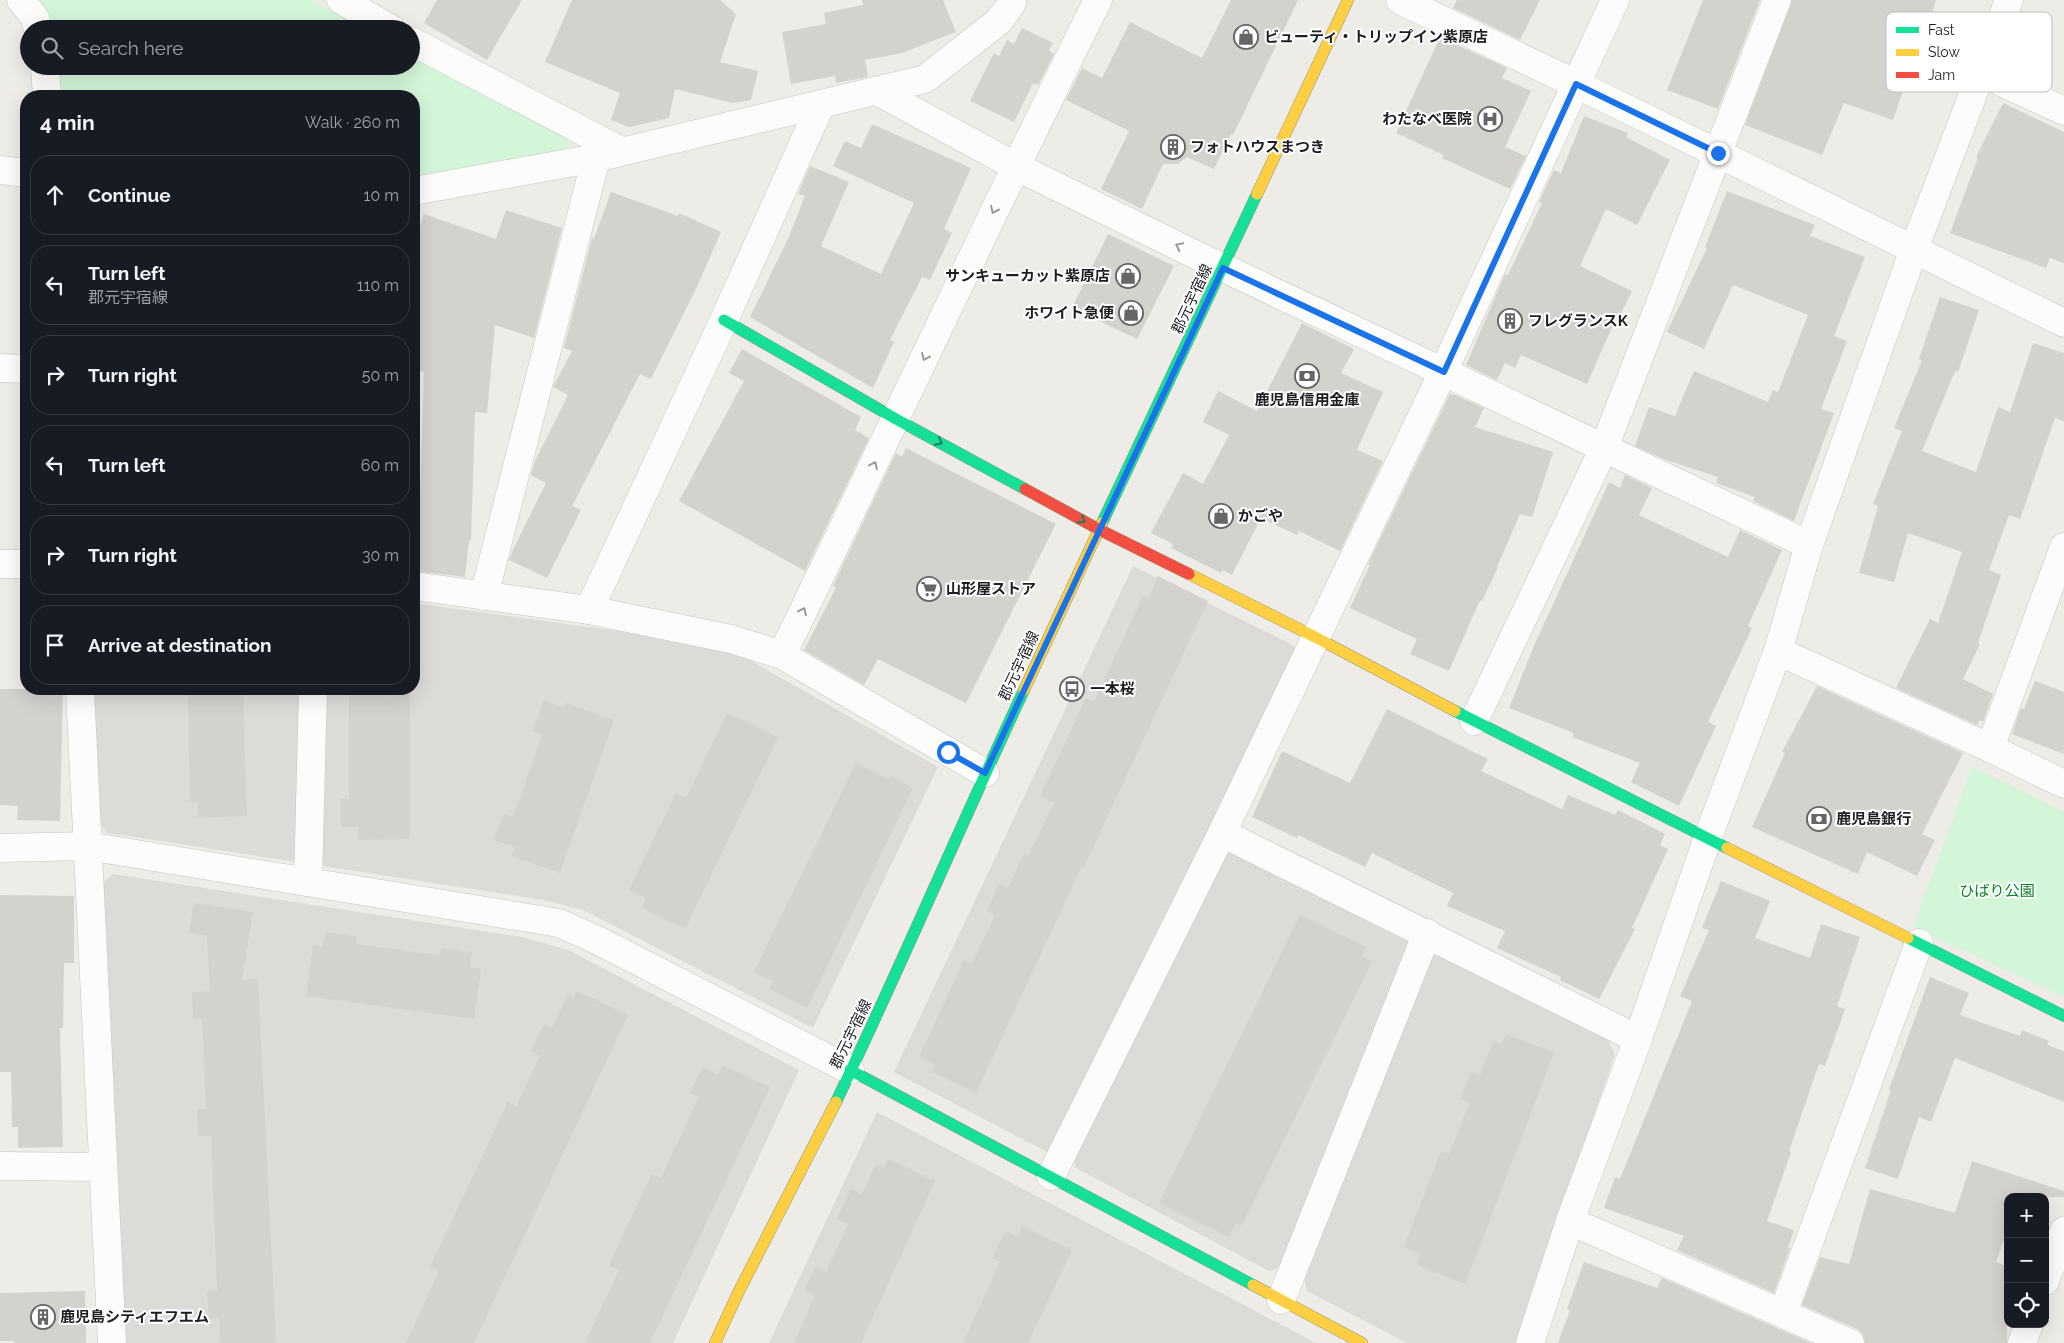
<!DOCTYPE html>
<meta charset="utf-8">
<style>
body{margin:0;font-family:Raleway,"Noto Sans JP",sans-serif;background:#20242c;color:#f1f3f6}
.controls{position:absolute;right:15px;bottom:15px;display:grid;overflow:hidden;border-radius:10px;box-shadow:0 5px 20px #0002}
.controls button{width:45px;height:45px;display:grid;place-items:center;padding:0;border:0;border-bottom:1px solid #363941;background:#171b24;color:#f1f3f6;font:25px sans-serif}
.stop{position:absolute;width:15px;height:15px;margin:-11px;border:4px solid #1a73e8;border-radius:50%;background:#fff}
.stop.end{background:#1a73e8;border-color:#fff;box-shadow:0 1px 5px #0008}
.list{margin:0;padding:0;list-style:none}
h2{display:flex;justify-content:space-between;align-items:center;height:65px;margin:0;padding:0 20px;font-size:21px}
h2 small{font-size:16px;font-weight:400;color:#9ea1a6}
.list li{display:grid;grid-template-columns:32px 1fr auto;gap:15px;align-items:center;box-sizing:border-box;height:80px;margin:0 10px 10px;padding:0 10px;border:1px solid #363941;border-radius:20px}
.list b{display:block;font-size:19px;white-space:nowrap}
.list p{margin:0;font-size:16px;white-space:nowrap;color:#9ea1a6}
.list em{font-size:16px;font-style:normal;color:#9ea1a6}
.icon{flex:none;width:28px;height:28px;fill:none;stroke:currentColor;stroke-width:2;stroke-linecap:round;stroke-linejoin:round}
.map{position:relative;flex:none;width:2064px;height:1343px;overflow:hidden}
.search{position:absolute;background:#171b24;box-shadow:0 5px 20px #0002;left:20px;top:20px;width:400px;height:55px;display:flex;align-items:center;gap:12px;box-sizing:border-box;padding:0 18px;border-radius:28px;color:#9ea1a6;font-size:19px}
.panel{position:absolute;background:#171b24;box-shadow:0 5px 20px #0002;left:20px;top:90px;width:400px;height:605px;border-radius:20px}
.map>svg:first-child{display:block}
.residential{fill:#dcdbd8}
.park{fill:#d3f5d8}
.building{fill:#d3d2cd}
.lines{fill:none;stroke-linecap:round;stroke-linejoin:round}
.street-casing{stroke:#c5c5c2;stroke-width:29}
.fast-casing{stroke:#92977e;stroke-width:12}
.slow-casing{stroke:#92977e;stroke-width:12}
.jam-casing{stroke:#92977e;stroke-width:12}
.street{stroke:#fcfcfb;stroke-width:28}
.fast{stroke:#16e098;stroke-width:11}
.slow{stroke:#ffcf43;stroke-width:11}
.jam{stroke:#f24e42;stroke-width:11}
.oneway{stroke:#989898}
.oneway2{stroke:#1a7f5b}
.route{stroke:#1a73e8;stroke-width:6}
.labels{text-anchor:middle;stroke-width:4;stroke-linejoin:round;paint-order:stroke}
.poi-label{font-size:15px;font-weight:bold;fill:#1e1e1e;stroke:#fff;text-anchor:start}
.street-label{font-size:15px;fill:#1e1e1e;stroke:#fff}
.park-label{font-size:15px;fill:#068223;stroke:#fff}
.key{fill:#fff;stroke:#bcbcbc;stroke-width:1}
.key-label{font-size:14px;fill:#1e1e1e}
</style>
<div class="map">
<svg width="2064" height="1343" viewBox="0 0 2064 1343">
<rect width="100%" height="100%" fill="#edece6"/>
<g class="residential">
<path d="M1133,566L1293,645L1297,652L1054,1149L1047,1152L894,1072Z"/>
<path d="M414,603L676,639L744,657L938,767L813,1028L583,910L544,900L107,833L97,818L90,689H414Z"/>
<path d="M1236,850L1403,932L1409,943L1285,1265L1269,1271L1076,1168L1073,1157L1223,855Z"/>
<path d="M113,874L522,937L568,950L799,1070L673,1343H123L101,884Z"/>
<path d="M1441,953L1606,1036L1615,1054L1516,1343H1407L1307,1291L1303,1273L1424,960Z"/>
<path d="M877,1112L1316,1343H769Z"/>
</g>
<g class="park">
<path d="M36,0H311L365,29H54Z"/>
<path d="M411,53L568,135V151L414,178V96H59L56,66H411Z"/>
<path d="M1972,767L2064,812V997L1913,927Z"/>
</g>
<g class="building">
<path d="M437,0H522L487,60L424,23Z"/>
<path d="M572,0H720L736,14L720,62L758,71L751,100L733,103L675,89L669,118L629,127L611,120L620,93L545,62Z"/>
<path d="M862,0H943L956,32L902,53L865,60L868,77L836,83L835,76L791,84L782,32L826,24L824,13L863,5Z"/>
<path d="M1231,0H1298L1233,135L1231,134L1214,169L1187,157L1178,164H1163L1142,209L1101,189L1129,131L1066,100L1082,68L1102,78L1130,22L1202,58Z"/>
<path d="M1457,0H1540L1520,40L1453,8Z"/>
<path d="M1703,0H1760L1718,109L1667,90Z"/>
<path d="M1792,0H1936L1908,89L1904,88L1893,120L1844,103L1822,155L1745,125Z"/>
<path d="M1022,28L1053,43L1049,51L1054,54L1038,85L1033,83L1014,122L970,101L994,53L999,56L1007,40L1014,44Z"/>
<path d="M1440,37L1507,68L1502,78L1531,91L1505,147L1526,156L1510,189L1442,158L1444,155L1396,133Z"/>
<path d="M2003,103L2064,132V263L2050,258L2046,268L1950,233L1978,158L1976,157Z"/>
<path d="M1584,116L1628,133L1626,137L1670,160L1637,225L1606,209L1580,266L1632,291L1619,318L1617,316L1587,384L1521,355L1515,368L1505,363L1497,380L1466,365L1505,274L1508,275L1542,203L1539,202L1554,170L1561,173Z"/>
<path d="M872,124L971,168L944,229L952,233L930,280L922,277L890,340L894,342L873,388L750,317L787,241L805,196L798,194L810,166L849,182L821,246L881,274L914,203L833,166L845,141L861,148Z"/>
<path d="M1727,191L1815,225L1810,236L1865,257L1834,336L1847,341L1821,409L1834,413L1794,521L1753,501L1755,497L1716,483L1718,477L1666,460L1635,446L1649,407L1675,416L1694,371L1768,402L1773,390L1778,392L1808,315L1733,285L1704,349L1667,332L1707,248L1705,247Z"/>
<path d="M611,192L678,216L679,213L721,232L695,291L651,379L640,374L572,506L581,510L547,578L509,560L512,552L546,483L531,475L535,461L568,395L553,387L572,351L564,348L592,238L594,239Z"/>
<path d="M506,210L562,228L534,338L495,325L487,413L475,412L471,541L469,540L465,577L414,571V497H420L424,372L414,370V243L424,214L496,239Z"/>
<path d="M1108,234L1174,266L1137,339L1072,308Z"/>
<path d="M1940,297L1979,310L1958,372L1955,371L1922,451L1976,472L1998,407L2010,412L2033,343L2064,353V421L2055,418L2020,519L2009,515L1989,570L2001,575L1978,643L1980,644L1963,679L1993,694L1983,722L1979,720L1977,725L1896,688L1930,619L1938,623L1962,552L1908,533L1894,582L1859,573L1878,506L1873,504L1902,431L1894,428L1922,360L1919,359Z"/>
<path d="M1302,323L1354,349L1341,373L1383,392L1357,450L1383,461L1340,551L1299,531L1297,535L1261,518L1232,575L1222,570L1221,573L1171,548L1173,544L1151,533L1183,473L1203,484L1229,435L1203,422L1218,391L1257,411Z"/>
<path d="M742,349L861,417L855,430L869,438L805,571L679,501L744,381L729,373Z"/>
<path d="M1450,394L1453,395V394L1484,408L1475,427L1553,452L1532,517L1520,514L1497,567H1498L1482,601L1480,600L1449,671L1410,654L1417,639L1350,608L1370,565L1368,564Z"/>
<path d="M906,448L1056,524L966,703L878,659L864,685L804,650L836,588L833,586L896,453L902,457Z"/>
<path d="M1625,475L1652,488L1639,515L1728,557L1740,530L1782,550L1748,626L1752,628L1708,722L1716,726L1679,806L1631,782L1640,763L1572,737L1574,733L1509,708L1533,648L1609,482L1620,488Z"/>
<path d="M1158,576L1208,601L1084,867L1082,866L976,1093L932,1072L935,1064L919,1057L964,960L972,964L995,915L987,911L999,884L1008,888L1024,854L1028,856L1054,803L1040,796L1086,698L1094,702L1143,596L1149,598Z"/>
<path d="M2035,681L2064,692V754L2012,734L2021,708L2024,709Z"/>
<path d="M1817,686L1963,753L1922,834L1935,840L1917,876L1867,852L1858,874L1752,827L1785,753L1782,752Z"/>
<path d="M0,689H63L60,821L17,820L18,806L0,805Z"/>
<path d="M188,689H243L247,816L198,818V802H190Z"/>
<path d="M349,689H410V839L358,840V827H341V799H349Z"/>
<path d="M544,700L564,708L566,703L614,720L560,873L511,856L515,847L494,840L504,814L513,817L529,773L542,735L533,731Z"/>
<path d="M1387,709L1488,759L1481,771L1562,809L1568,795L1615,815L1618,810L1665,834L1660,845L1668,849L1632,928L1635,929L1599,999L1560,980L1561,977L1497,948L1505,931L1447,906L1453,893L1372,853L1365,867L1298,835L1297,838L1252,817L1282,751L1350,783Z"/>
<path d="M727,713L778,737L685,929L642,908L646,898L629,890L676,793L686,798Z"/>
<path d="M856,763L888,779L890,776L913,788L807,1008L769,989L773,981L754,972Z"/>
<path d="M1721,881L1770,901L1755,938L1810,958L1821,924L1860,937L1837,1006L1845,1009L1825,1066L1819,1064L1789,1151L1791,1152L1767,1221L1794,1230L1788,1248H1790L1774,1293L1677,1250L1684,1236L1604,1208L1615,1177L1620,1179L1692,1001L1680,996L1709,930L1702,928Z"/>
<path d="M0,895L74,896V963H64L63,1028H60L63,1147L18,1148V1127H12L11,1072H0Z"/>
<path d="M194,903L253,912L242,980L258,979L276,1343H220L219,1318L209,1319L207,1291L217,1290L211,1136H198L197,1109H206L202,1018L193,1019L192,992L210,991L207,936L189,933Z"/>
<path d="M1300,915L1366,947L1361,956L1372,962L1242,1225L1236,1223L1229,1237L1159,1203Z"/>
<path d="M325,932L357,936L356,944L440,955L441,948L472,952L470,967L481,969L474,1019L306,996L313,945L323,947Z"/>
<path d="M1930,977L1969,993L1960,1015L2020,1036L2022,1030L2049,1041L2047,1045L2064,1051V1102L1955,1058L1931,1122L1919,1117L1898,1179L1865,1168L1891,1090L1889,1089Z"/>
<path d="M577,991L628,1015L474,1343H406L439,1271L430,1267L487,1146L508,1102L516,1106L540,1056L531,1051L544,1024L552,1028L568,995L574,998Z"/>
<path d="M1506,1034L1554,1053L1465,1284L1417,1265L1421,1254L1404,1247L1441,1151L1449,1154L1470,1102L1461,1099L1471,1072L1480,1075L1493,1041L1501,1044Z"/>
<path d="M722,1065L770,1087L650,1343H585L619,1270L609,1266L620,1241L652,1174L661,1178L699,1097L690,1093L702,1067L718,1074Z"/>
<path d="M888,1159L935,1181L861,1343H794L815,1296L804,1291L815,1267L826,1272L848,1224L837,1219L851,1189L862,1194L876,1164L884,1168Z"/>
<path d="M1972,1161L2064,1191V1197H2008V1228L1996,1262L2008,1267L2007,1343H1865L1863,1334L1857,1329L1802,1305L1820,1257L1849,1264L1870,1189L1955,1213Z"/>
<path d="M1022,1226L1072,1250L1028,1343H963L1000,1262L992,1258L1005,1231L1018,1237Z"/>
<path d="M1584,1262L1657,1288L1662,1278L1811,1343H1558L1570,1310L1567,1309Z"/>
<path d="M85,1291L86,1343H14V1341H0V1293Z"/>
</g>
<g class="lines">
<defs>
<g id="street">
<path d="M21,0L35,18L38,29"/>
<path d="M341,0L391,29"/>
<path d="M1400,0L1576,84L2064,323"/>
<path d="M411,41L621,151"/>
<path d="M45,66L47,96"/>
<path d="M1982,73L2064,111"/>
<path d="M877,91L1015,166L1192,253L1809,545"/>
<path d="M0,170L26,173"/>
<path d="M414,191L596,158L925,79L999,21L1012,3V0"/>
<path d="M0,368L26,369"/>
<path d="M0,564H26"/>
<path d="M414,586L589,610L731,639L782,655L985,773"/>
<path d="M484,596L596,158"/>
<path d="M589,610L724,320L821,104"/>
<path d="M1778,651L1990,748L2064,784"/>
<path d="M782,655C888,437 989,217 1098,0"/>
<path d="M80,689L112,1343"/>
<path d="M1474,721L1604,448L1777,0"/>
<path d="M1990,748L2064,547"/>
<path d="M1222,833L1638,1039"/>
<path d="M0,848L87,846L559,923L595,939L850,1070"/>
<path d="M308,882L313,689"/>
<path d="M0,1166L102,1167"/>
<path d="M1051,1176L1222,833L1443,372L1615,0"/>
<path d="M1570,1221L1850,1343"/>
<path d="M2045,1281L2064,1231"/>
<path d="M1281,1300L1427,933"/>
<path d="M1783,1313L1919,943"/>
<path d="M1530,1343L1570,1221L1638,1039L1708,837L1778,651L1809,545L1914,249L2009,0"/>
<path d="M2022,1343L2029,1324"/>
</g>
<g id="fast">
<path d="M724,320L896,419L1025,489"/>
<path d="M1102,523L1257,194"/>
<path d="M1455,711L1727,848"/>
<path d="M1908,938L2064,1016"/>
<path d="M850,1070L1253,1285"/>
<path d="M836,1102C901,966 960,827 1024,690"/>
</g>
<g id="slow">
<path d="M1257,194L1348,0"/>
<path d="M1189,574L1315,637L1455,711"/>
<path d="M1024,690L1102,523"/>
<path d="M1727,848L1908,938"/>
<path d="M1253,1285L1362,1343"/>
<path d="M715,1343L738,1293L836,1102"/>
</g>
<path id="jam" d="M1025,489L1100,530L1189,574"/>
</defs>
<use href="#street" class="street-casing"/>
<use href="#fast" class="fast-casing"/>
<use href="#slow" class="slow-casing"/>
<use href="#jam" class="jam-casing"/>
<use href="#street" class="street"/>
<use href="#fast" class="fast"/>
<use href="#slow" class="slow"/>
<use href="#jam" class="jam"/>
</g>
<defs><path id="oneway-chevron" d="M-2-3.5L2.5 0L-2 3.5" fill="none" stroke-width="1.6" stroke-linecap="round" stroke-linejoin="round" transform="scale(1.25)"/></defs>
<g class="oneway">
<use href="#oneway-chevron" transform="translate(994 210) rotate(115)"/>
<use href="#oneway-chevron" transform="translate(1179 246) rotate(-154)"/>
<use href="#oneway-chevron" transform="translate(925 357) rotate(115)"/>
<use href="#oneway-chevron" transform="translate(874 465) rotate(-64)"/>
<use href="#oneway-chevron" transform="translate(803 611) rotate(-64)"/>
</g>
<g class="oneway2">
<use href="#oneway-chevron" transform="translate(939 442) rotate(28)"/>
<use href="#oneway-chevron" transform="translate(1082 520) rotate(30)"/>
</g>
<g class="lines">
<path class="route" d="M948,752L985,773L1223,268L1444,372L1576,84L1718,153"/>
</g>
<defs>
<symbol id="shop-ring" viewBox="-11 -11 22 22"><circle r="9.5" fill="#fff" stroke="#666664" stroke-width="1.5"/><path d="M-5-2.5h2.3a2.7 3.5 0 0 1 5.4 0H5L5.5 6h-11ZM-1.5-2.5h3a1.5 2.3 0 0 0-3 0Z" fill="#666664"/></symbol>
<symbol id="hospital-ring" viewBox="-11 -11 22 22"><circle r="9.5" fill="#fff" stroke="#666664" stroke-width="1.5"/><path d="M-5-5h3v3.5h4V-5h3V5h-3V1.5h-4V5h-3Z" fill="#666664"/></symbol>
<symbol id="building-ring" viewBox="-11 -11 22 22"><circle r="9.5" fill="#fff" stroke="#666664" stroke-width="1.5"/><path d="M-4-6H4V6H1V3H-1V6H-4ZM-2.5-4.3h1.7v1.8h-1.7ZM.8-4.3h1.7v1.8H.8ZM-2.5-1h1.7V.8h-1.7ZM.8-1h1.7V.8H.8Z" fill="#666664"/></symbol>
<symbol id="bank-ring" viewBox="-11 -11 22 22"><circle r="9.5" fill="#fff" stroke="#666664" stroke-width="1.5"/><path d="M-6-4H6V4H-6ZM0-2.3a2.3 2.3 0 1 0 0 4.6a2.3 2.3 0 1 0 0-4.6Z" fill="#666664"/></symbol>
<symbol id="supermarket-ring" viewBox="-11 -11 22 22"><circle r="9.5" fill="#fff" stroke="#666664" stroke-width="1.5"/><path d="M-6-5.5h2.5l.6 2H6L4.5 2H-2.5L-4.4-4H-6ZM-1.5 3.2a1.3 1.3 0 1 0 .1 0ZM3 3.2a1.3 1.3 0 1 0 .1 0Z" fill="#666664"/></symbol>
<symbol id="bus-ring" viewBox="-11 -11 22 22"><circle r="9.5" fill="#fff" stroke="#666664" stroke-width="1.5"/><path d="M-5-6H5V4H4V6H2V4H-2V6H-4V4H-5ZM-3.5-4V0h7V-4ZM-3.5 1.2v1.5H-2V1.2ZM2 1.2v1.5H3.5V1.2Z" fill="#666664"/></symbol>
</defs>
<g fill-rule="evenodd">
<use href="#shop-ring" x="1232" y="23" width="28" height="28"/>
<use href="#hospital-ring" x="1476" y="105" width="28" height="28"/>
<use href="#building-ring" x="1159" y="133" width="28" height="28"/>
<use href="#shop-ring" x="1114" y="262" width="28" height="28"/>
<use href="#shop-ring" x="1117" y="299" width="28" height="28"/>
<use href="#building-ring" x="1496" y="307" width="28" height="28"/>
<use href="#bank-ring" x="1293" y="362" width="28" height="28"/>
<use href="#shop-ring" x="1207" y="502" width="28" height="28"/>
<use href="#supermarket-ring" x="915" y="575" width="28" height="28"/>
<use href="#bus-ring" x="1058" y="675" width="28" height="28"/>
<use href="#bank-ring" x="1805" y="805" width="28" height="28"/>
<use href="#building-ring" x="29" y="1303" width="28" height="28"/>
</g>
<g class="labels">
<g class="poi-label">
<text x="1264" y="42">ビューティ・トリップイン紫原店</text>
<text x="1472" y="124" text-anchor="end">わたなべ医院</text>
<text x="1190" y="152">フォトハウスまつき</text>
<text x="1110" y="281" text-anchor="end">サンキューカット紫原店</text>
<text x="1114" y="318" text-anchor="end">ホワイト急便</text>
<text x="1528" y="326">フレグランスK</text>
<text x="1307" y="405" text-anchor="middle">鹿児島信用金庫</text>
<text x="1238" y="521">かごや</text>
<text x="946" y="594">山形屋ストア</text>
<text x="1090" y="694">一本桜</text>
<text x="1836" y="824">鹿児島銀行</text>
<text x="60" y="1322">鹿児島シティエフエム</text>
</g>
<g class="street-label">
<text transform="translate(1192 299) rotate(-65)" y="5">郡元宇宿線</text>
<text transform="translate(1019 666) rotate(-65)" y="5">郡元宇宿線</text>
<text transform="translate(851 1034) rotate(-64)" y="5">郡元宇宿線</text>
</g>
<g class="park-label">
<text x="1997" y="896">ひばり公園</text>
</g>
</g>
<rect x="1886" y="12" width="166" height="80" rx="8" class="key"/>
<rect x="1896" y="27" width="23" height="6" fill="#16e098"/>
<rect x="1896" y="49" width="23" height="7" fill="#ffcf43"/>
<rect x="1896" y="72" width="23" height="6" fill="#f24e42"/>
<g class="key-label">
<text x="1928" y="35">Fast</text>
<text x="1928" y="57">Slow</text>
<text x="1928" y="80">Jam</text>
</g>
</svg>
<div class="controls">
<button>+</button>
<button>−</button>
<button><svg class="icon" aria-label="locate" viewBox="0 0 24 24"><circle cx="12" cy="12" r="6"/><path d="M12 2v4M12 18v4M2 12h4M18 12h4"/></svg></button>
</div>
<div class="stop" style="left:948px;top:752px"></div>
<div class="stop end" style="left:1718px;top:153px"></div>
<div class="search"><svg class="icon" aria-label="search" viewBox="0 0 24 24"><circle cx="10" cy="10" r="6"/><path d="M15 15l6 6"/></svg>Search here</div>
<section class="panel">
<h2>4 min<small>Walk · 260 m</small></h2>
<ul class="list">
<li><svg class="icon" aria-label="ahead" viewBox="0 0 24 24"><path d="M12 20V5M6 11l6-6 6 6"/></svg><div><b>Continue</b></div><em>10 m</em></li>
<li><svg class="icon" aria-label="left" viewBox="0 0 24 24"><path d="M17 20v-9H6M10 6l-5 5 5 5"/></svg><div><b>Turn left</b><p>郡元宇宿線</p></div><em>110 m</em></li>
<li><svg class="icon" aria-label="right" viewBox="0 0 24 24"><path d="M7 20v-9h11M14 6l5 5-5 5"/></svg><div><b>Turn right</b></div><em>50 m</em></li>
<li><svg class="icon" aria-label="left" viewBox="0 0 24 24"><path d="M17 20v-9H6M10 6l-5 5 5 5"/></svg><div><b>Turn left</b></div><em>60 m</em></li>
<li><svg class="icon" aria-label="right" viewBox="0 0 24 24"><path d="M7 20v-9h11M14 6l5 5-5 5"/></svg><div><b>Turn right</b></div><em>30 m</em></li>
<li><svg class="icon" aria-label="arrive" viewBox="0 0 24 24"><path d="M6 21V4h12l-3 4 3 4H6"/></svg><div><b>Arrive at destination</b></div></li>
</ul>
</section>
</div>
